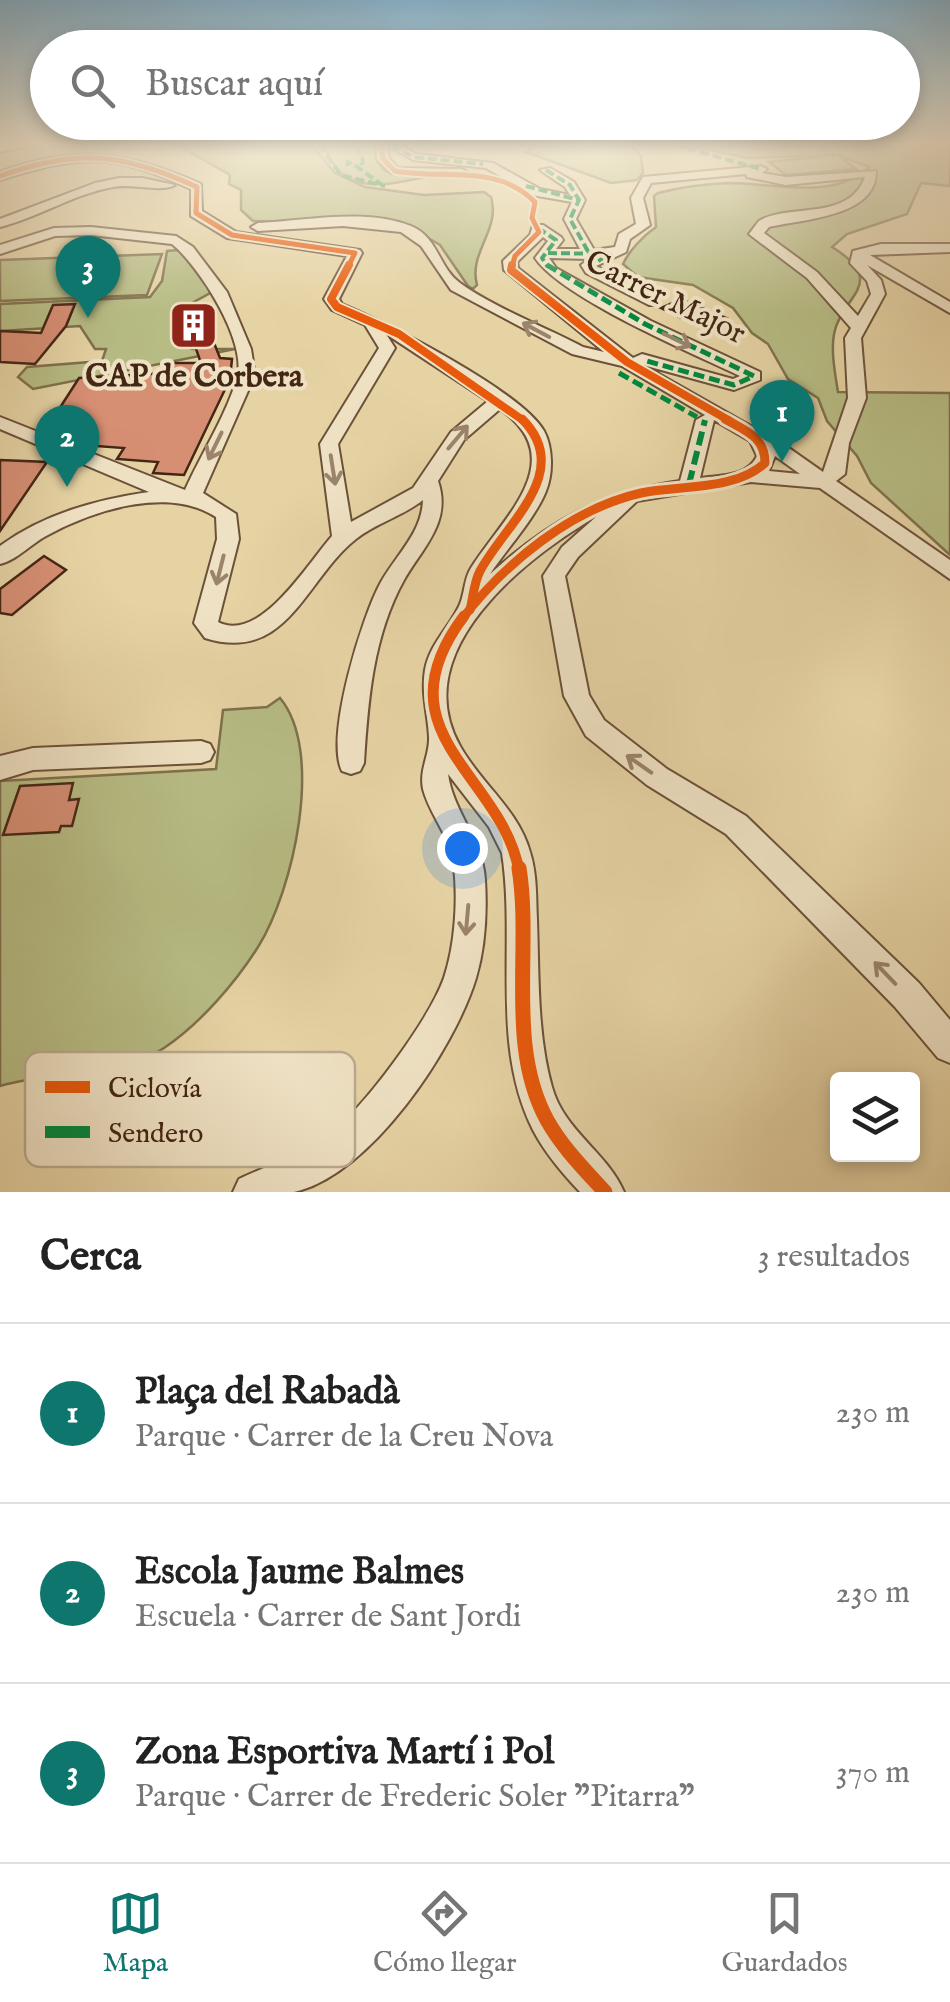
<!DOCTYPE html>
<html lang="es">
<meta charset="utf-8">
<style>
body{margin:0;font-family:"IM FELL English",serif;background:#f6f6f6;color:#222}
.controls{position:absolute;right:30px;bottom:30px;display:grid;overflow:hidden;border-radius:10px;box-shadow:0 5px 15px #0003}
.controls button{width:90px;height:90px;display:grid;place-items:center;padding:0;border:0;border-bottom:2px solid #e0e0e0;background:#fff;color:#222;font:50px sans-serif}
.you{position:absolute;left:462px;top:848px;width:35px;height:35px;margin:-25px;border:8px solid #fff;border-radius:50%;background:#1a73e8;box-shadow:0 0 0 15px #1a73e833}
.badge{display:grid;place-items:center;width:65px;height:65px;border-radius:50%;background:#0f766e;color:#fff;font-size:32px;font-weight:700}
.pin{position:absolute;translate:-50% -82px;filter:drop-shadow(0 2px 5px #0008)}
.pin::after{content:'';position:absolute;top:52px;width:35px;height:30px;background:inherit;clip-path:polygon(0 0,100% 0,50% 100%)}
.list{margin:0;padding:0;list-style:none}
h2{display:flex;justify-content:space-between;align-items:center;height:130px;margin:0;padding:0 40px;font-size:42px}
h2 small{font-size:32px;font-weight:400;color:#767676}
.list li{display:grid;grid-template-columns:65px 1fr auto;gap:30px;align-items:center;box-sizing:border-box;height:180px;padding:0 40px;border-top:2px solid #e0e0e0}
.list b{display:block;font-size:38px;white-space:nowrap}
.list p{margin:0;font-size:32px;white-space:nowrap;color:#767676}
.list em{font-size:32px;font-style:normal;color:#767676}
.icon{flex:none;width:55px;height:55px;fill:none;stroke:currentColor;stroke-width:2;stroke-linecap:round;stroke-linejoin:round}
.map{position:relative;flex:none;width:950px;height:1192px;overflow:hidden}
.search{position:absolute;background:#fff;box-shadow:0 5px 15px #0003;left:30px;right:30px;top:30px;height:110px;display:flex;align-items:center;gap:25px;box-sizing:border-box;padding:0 35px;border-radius:55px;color:#767676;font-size:38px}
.sheet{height:670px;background:#fff}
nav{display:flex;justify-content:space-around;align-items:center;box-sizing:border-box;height:140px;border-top:2px solid #e0e0e0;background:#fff;font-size:28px;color:#767676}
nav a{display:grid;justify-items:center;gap:5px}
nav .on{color:#0f766e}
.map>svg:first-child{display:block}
.green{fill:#b7bc84;stroke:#7e714c;stroke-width:2.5}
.building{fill:#d78f74;stroke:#442615;stroke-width:2.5}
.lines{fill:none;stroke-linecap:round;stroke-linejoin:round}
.minor-casing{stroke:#6c5139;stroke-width:4}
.minor{fill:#efe2c4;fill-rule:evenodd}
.quiet-far2{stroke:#00873e;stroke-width:4;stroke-dasharray:9 4;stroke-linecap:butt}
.quiet-far1{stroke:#00873e;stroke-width:5;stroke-dasharray:11 5;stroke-linecap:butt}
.quiet{stroke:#00873e;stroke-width:6;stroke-dasharray:14 6;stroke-linecap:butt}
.cycleway-far4-casing{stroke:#efe2c4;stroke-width:9}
.cycleway-far3-casing{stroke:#efe2c4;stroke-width:12}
.cycleway-far2-casing{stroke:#efe2c4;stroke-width:15}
.cycleway-far1-casing{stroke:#efe2c4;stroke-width:18}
.cycleway-casing{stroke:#efe2c4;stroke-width:21}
.cycleway-far4{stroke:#e8590c;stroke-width:5}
.cycleway-far3{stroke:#e8590c;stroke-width:8}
.cycleway-far2{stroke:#e8590c;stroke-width:9}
.cycleway-far1{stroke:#e8590c;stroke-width:11}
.cycleway{stroke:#e8590c;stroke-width:15}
.oneway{stroke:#9a846c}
.labels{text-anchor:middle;stroke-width:8;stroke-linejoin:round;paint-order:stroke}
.far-street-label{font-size:32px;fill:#442615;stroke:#efe2c4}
.far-poi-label{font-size:32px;font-weight:bold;fill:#442615;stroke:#efe2c4}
.key{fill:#efe2c4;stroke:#bcaa90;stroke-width:2.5}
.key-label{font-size:28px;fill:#442615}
</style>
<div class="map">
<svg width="950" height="1192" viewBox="0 0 950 1192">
<rect width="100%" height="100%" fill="#e6d3a4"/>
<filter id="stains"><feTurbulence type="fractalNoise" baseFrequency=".002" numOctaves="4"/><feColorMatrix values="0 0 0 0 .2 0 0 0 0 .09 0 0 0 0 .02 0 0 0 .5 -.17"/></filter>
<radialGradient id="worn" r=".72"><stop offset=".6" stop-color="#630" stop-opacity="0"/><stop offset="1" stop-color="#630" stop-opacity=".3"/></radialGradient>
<g class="green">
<path d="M178,145H312L335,173L365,187L424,195L484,192L491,197C501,230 468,252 477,285L473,289L468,286L440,245L408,226L253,221L241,210V190L229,184L230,175Z"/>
<path d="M322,145H376L377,162L385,171L424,177C397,183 363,192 339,172C332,165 330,153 322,145Z"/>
<path d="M535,145H631L641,156L643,173L637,180L611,183L526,152Z"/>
<path d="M684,145H950V186L921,183L907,214L847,234L832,247C889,282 843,296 835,330C830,348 835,373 838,392L950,393V555L871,483L857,456L827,421L818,398L788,379L768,344L752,333L733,308L693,285L638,277L623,264C629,251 643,236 656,227L654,196L658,193C681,187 705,184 729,183C774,183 833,201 869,167L838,155L856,169L786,175L769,162L836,155L747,158Z"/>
<path d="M179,250L212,292L181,309C173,324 173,342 192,349H235L33,389L18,377L27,367L102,361L106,349H95L80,326L0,331V304L150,297L162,281L167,251Z"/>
<path d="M162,254L147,295L0,301V260Z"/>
<path d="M280,698C325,752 293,891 258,947C236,982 200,1024 164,1048C129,1071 45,1072 0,1086V781L216,769L223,710L267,707Z"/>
</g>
<g class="building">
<path d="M681,299L726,318L702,328L661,308Z"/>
<path d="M75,304L66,326L35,364L0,362V331L41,333L53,305Z"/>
<path d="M199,305L220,358L232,359L230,379L184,475L153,473L158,462L117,459L124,448L82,445L88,434L45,431L79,378L166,373L169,363H201L182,309Z"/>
<path d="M0,460L47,462L0,531Z"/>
<path d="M44,556L66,570L12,615L0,613V589Z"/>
<path d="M73,783L69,800L79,799L72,826H61L59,832L3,835L20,786Z"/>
</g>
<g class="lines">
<defs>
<g id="minor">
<path d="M25,145L24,147L0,152V146Z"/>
<path d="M376,145H387L389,158L398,168L462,169L468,173L462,177L391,173L377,159Z"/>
<path d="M387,145H401L416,154L493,163L540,189L570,195L565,187L540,170L550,168L574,182L585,200L576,219L594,250L615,247L619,234L636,224L631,198L643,177L761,166L767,169L762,173L786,177L876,171C877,217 802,219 769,227L764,233L817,272L858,316L871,294L867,281L850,263L853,251L881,244H950V252L870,255L950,302V313L867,265L881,280L885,294L861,338L866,398L849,443L845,474L836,481L950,560V579L820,488L751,482L637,501L578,557L565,576L589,695L604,720L667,769L746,816L919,983L950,1020V1063L938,1058L895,1007L726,834L647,785L586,736L564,696L543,576L562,547L597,516C526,558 406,650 460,746C481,784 518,809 530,852C537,874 536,898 537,920C539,975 537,1034 552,1087C564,1131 607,1152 624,1192H580C562,1173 545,1153 533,1130C490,1045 516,944 502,853L489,827L448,774C453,812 483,840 485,880C487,912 485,948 476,978C455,1048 370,1176 294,1192C276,1192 252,1192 233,1192L239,1179C268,1165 301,1155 327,1136C363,1110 429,1020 444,978C455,945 458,901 454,866C451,837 430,816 423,789C419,769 430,755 429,737C428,714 421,694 425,670C430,643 450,627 460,604C465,592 464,579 471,568C502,518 573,460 500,409L464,440L438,481C452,522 423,547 404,580C373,636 368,700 364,763L360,771L351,774L342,771C325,737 362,616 381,582C396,555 422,533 423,500C403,516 376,523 356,539C305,579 288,664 205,638L194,623L217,539L216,517C168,486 93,510 46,536C31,544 17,560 0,564V546C44,514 95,500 149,492L0,429V417L185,490C201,454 226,416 237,378C248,342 199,266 172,244L91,235L55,236L0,254V245L54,228L91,227L176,236L193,247L227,292L251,349L255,375L203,493L236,514L239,539L218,622C260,644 308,563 332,536L320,444L379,348L365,325L332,310L324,299L347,256L227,238L191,216V189C111,152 82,155 0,180V172C77,144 127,151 201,184L202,211L236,232L360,250L362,253L339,299L342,304C387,323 521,391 544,431C553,448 553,474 546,491C536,517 506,550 490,574C549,521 600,492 680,481L696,420L705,415L622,366L572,354L451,290L421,246L401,232L343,226L258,231L251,227L258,223C306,221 365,208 411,226C438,237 439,268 460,283C495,308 545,327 583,347L604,352L504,270L503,261L530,235L533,225H543L561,237L563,240L556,249H580L564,219L572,202L532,195L486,168L413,160ZM746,174L747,177L786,185L865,177C849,222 788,203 759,221C758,222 750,233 749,234L807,278L851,328L845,338L848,398L823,472L786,446L643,365L734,390L760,380V372L651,321L556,268L549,258L589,259L581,265L586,273L649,305H659V299L596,266L626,252L630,239L650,225L643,198L651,183ZM543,237L548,241L535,258C562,298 692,353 740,376L733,379L642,354L633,358L518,268L517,262ZM386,334L488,401L451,432L413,488L351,522L338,444L395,348ZM714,420L750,441L757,456C747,477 721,475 700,478ZM775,456L800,474L769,471Z"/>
<path d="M119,178H142L175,185C160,193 132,183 113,187C74,194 39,217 0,227V219L95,183Z"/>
<path d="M201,741L210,744L214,752L210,760L201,763L33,770L0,780V756L33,748Z"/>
</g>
</defs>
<use href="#minor" class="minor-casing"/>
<use href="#minor" class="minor"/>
<g class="quiet-far2">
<path d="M319,145L341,175L385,186"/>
<path d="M356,145L363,160L361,170"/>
<path d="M392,145L413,157L483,164"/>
<path d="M675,145L761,169"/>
<path d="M348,166L347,162L352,163L381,184"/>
<path d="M546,170L570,185L579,200"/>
<path d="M526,186L579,200L570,219L590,255"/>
<path d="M538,228L556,240L542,258L548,267"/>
<path d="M548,253L609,254L589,267"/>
</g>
<g class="quiet-far1">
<path d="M547,265L645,324L754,376L734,385L643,360"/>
<path d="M588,265L654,302"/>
<path d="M619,373L697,417"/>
</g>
<path class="quiet" d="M689,484L705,420"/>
<defs>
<g id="cycleway-far4">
<path d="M381,145L383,159L395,171C445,180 496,163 535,202L532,218L539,232L515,256L512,267"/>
<path d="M0,176C77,148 123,153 197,187L196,213L232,235L355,253L348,267"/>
</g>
<g id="cycleway-far3">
<path d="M349,265L331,299L337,307L399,334L524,421"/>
<path d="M512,265L511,270L627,362L730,421"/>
</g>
<g id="cycleway-far2">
<path d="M470,610C473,598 474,582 480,571C505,524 575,472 522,419"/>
<path d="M462,619C505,563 571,509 641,493C680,485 735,491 765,463C765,437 746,431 725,419"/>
</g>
<path id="cycleway-far1" d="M464,616C376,733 502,774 519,871"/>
<path id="cycleway" d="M519,868C532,949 506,1045 547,1120C562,1147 584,1169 605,1192"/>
</defs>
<use href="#cycleway-far4" class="cycleway-far4-casing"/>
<use href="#cycleway-far3" class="cycleway-far3-casing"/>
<use href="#cycleway-far2" class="cycleway-far2-casing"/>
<use href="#cycleway-far1" class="cycleway-far1-casing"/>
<use href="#cycleway" class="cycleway-casing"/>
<use href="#cycleway-far4" class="cycleway-far4"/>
<use href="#cycleway-far3" class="cycleway-far3"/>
<use href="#cycleway-far2" class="cycleway-far2"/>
<use href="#cycleway-far1" class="cycleway-far1"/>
<use href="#cycleway" class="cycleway"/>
</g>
<defs><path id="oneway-shaft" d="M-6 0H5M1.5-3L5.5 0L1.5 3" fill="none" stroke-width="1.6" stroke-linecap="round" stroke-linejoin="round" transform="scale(2.5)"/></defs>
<g class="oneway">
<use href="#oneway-shaft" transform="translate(536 330) rotate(-152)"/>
<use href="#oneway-shaft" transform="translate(677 340) rotate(26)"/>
<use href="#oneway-shaft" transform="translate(458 437) rotate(-50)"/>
<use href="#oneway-shaft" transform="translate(215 446) rotate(116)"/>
<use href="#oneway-shaft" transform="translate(333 470) rotate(81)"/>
<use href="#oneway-shaft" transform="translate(220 570) rotate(104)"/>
<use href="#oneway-shaft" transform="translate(639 764) rotate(-145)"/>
<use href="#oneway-shaft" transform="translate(467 920) rotate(95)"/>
<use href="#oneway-shaft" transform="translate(885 973) rotate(-134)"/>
</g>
<linearGradient id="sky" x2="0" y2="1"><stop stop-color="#87b5d0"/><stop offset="0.46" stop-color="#f4ebd6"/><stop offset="1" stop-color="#f4ebd6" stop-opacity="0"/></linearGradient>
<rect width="950" height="312" fill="url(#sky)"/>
<defs>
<symbol id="building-square" viewBox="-11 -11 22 22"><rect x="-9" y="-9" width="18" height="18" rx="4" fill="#8f2418" stroke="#efe2c4"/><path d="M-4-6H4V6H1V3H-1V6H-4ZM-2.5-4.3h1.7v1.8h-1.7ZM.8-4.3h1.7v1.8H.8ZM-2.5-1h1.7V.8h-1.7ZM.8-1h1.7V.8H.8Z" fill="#fff"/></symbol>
</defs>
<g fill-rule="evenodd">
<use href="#building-square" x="166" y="298" width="55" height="55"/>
</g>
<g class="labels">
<g class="far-street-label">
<text transform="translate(666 296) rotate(26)" y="11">Carrer Major</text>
</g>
<g class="far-poi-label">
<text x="194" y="386">CAP de Corbera</text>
</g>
</g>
<rect x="25" y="1052" width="330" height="115" rx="15" class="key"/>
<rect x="45" y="1081" width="45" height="12" fill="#e8590c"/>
<rect x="45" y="1126" width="45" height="12" fill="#00873e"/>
<g class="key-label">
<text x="108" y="1097">Ciclovía</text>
<text x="108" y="1142">Sendero</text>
</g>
<rect width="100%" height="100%" filter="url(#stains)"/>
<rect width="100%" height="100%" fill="url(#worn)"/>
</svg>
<div class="controls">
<button><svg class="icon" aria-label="layers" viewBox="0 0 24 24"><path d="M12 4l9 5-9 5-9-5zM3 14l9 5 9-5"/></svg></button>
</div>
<div class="you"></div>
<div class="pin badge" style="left:782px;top:462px">1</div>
<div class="pin badge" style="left:67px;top:487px">2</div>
<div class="pin badge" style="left:88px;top:318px">3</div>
<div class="search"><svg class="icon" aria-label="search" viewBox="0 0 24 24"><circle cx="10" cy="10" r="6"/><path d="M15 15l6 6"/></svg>Buscar aquí</div>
</div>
<section class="sheet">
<h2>Cerca<small>3 resultados</small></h2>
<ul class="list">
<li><span class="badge">1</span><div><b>Plaça del Rabadà</b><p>Parque · Carrer de la Creu Nova</p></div><em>230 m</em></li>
<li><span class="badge">2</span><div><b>Escola Jaume Balmes</b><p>Escuela · Carrer de Sant Jordi</p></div><em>230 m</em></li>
<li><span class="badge">3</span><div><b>Zona Esportiva Martí i Pol</b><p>Parque · Carrer de Frederic Soler &quot;Pitarra&quot;</p></div><em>370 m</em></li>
</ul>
</section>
<nav>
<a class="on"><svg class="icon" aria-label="map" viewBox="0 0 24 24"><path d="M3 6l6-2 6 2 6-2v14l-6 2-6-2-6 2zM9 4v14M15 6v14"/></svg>Mapa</a>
<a><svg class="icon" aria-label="directions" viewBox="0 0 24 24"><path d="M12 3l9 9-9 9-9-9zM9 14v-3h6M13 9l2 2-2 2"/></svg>Cómo llegar</a>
<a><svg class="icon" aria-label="saved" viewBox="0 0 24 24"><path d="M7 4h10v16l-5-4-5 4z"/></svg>Guardados</a>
</nav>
